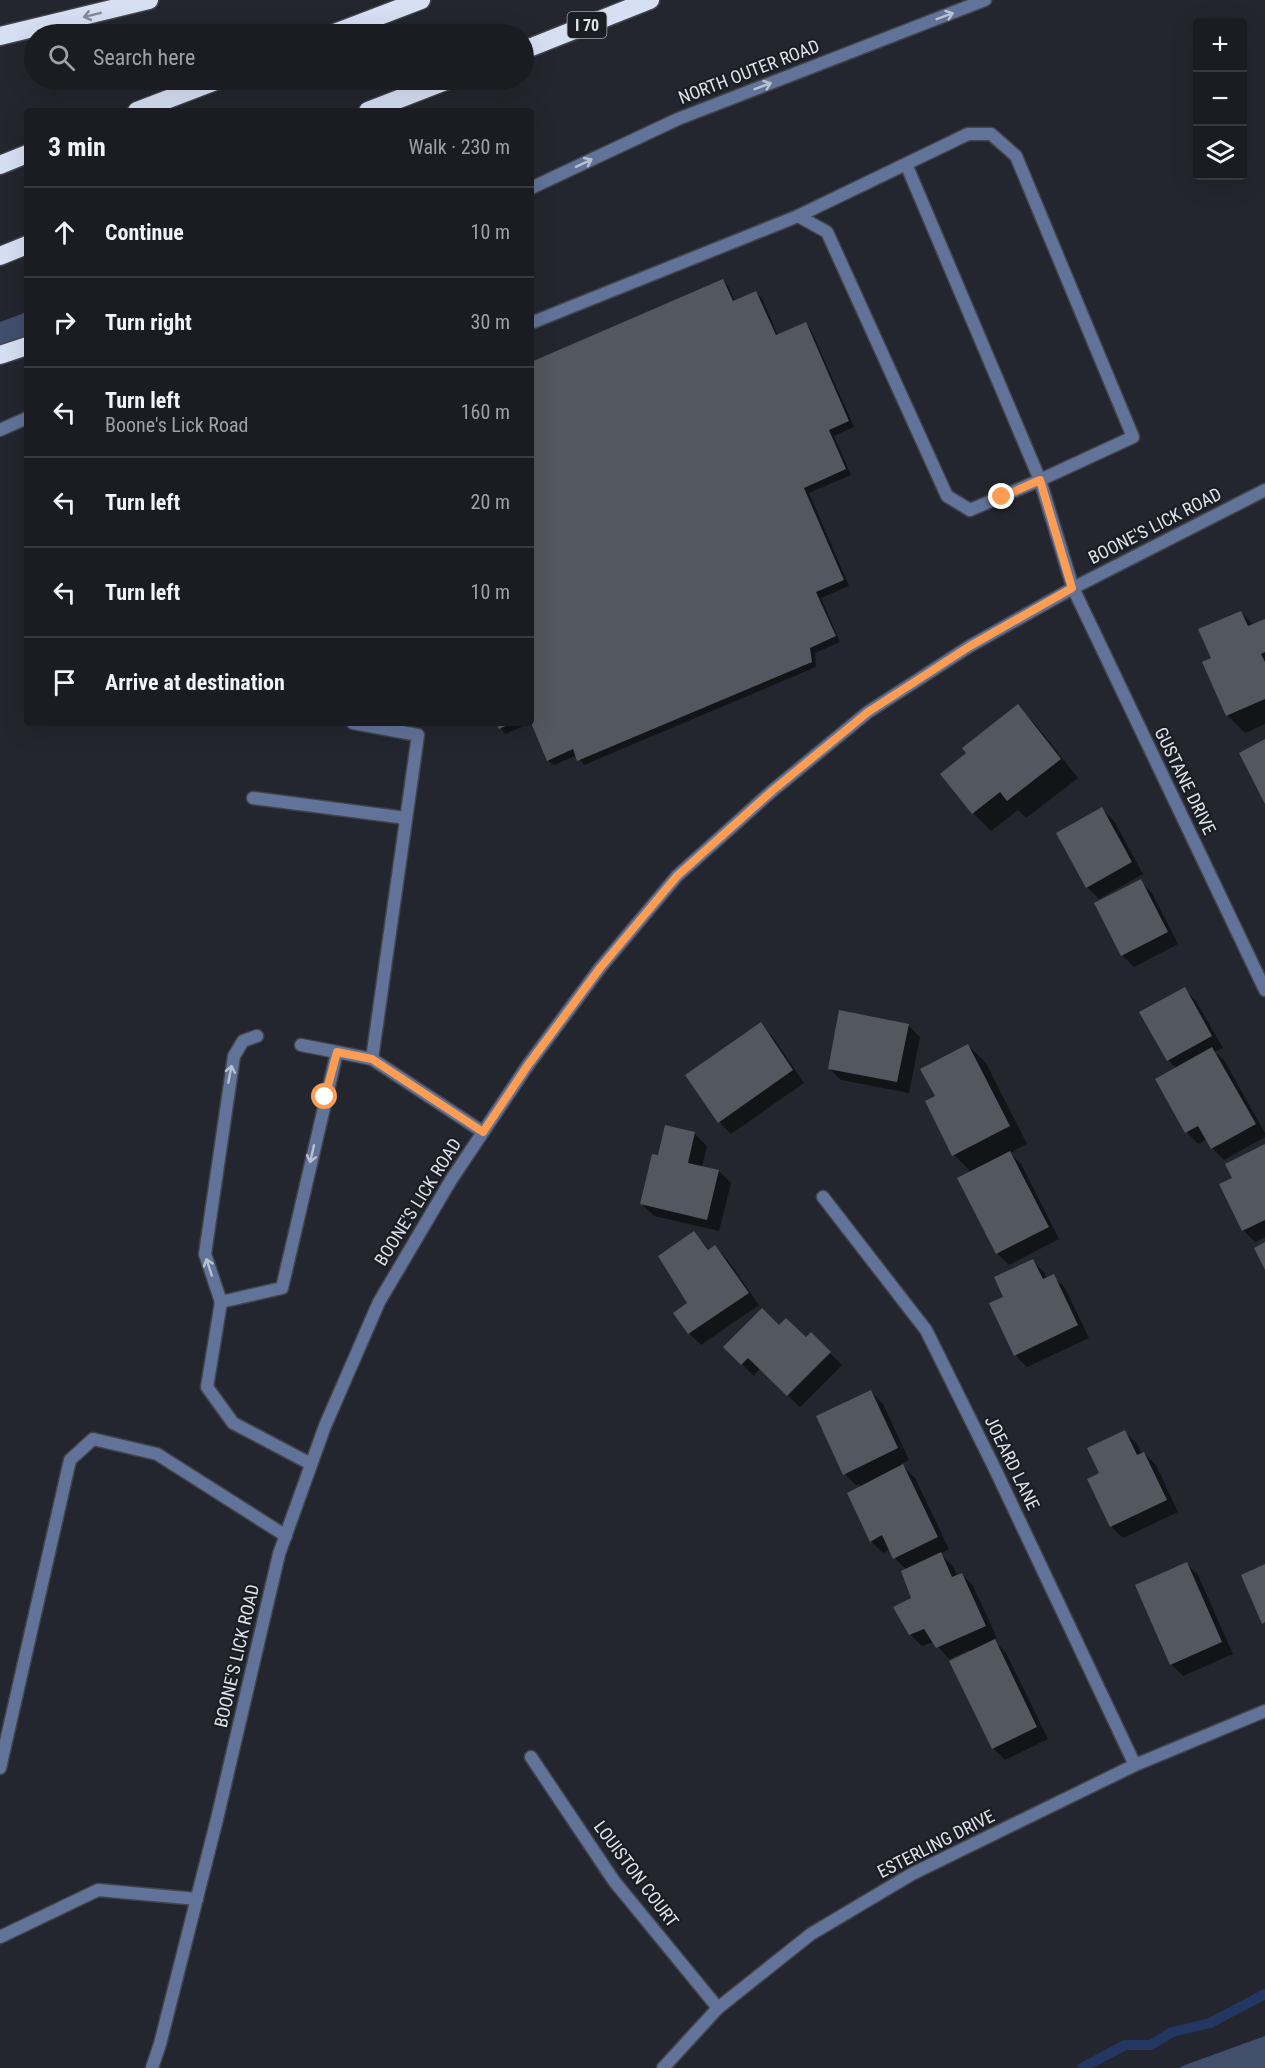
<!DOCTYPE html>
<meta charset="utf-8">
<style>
body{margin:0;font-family:"Roboto Condensed",sans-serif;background:#23252a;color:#f1f3f6}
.controls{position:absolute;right:18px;top:18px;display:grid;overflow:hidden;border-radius:6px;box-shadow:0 6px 24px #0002}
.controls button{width:54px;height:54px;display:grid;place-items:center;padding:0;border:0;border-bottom:2px solid #383a40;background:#1a1c22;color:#f1f3f6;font:30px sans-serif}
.stop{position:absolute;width:18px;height:18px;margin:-14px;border:4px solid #fd9d54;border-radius:50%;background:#fff}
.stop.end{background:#fd9d54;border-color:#fff;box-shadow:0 2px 6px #0008}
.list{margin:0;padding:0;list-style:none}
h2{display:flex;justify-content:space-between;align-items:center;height:78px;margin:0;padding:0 24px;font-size:26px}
h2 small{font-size:20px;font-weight:400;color:#9fa1a5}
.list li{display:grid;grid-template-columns:39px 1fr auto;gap:18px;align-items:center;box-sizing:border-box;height:90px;padding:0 24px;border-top:2px solid #383a40}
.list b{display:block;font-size:22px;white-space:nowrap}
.list p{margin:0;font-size:20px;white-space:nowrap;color:#9fa1a5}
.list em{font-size:20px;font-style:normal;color:#9fa1a5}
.icon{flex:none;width:33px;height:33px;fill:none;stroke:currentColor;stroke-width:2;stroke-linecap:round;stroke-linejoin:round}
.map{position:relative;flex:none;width:1265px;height:2068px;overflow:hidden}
.search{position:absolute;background:#1a1c22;box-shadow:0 6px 24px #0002;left:24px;top:24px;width:510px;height:66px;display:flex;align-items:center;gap:15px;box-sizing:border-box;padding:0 21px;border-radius:33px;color:#9fa1a5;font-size:22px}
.panel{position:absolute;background:#1a1c22;box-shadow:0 6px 24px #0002;left:24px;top:108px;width:510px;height:618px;border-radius:6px}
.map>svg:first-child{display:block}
.green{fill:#414f6d}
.shadow{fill:#0007}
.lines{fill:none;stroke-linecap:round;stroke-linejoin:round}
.stream{stroke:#243662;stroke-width:10}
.building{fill:#53575f}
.service-casing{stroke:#41444c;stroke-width:15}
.minor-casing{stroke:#41444c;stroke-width:15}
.tertiary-casing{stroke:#41444c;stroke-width:15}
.motorway-casing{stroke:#41444c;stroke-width:21}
.service{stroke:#617399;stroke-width:12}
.minor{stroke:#617399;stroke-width:12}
.tertiary{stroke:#617399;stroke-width:12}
.motorway{stroke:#d7e0f3;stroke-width:18}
.oneway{stroke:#828896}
.oneway2{stroke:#b9c1d0}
.route{stroke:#fd9d54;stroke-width:8}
.labels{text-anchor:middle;stroke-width:4.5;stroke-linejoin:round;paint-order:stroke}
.shield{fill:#191d24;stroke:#a4a7ac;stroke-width:1.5}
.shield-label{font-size:16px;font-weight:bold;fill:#dfe2e7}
.street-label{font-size:18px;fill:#dfe2e7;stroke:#191d24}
</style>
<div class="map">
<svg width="1265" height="2068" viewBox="0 0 1265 2068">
<rect width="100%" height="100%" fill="#23262e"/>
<g class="green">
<path d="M27,312V337L0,350V322Z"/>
<path d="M1265,2036V2068H1179L1185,2065Z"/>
</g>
<g class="shadow">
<path d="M723,280L728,286L735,301L756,293L762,298L778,336L806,324L811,330L854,427L834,436L851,475L809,493L849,586L821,598L840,642L815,653L816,667L584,765L577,755L554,765L548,760L531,723V364Z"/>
<path d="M1241,613L1254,625L1265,620V724L1245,733L1227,715L1204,662L1213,659Z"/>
<path d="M1018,706L1035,724L1078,778L1026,818L1018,810L991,831L973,813L969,753Z"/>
<path d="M498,723H530L505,734Z"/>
<path d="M1102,809L1114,821L1143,874L1099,899L1087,887Z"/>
<path d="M1140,881L1152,893L1178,944L1134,967L1122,955Z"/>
<path d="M1184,989L1196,1001L1223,1048L1215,1052L1224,1060L1265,1133V1137L1224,1160L1212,1148L1207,1139L1198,1144L1187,1132L1177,1069L1168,1060Z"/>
<path d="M761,1024L772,1036L804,1083L731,1134L719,1122Z"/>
<path d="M908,1025L920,1037L909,1093L841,1080L829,1068Z"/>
<path d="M968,1045L986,1063L1027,1144L1010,1153L1021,1164L1059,1239L1009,1265L997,1253L971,1172L954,1155L937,1097Z"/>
<path d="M695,1134L707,1146L702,1167L719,1171L731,1183L719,1231L654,1216L642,1204Z"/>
<path d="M1265,1146V1237L1255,1242L1243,1230Z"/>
<path d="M694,1233L710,1250L715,1247L727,1259L759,1305L701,1345L689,1333L675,1313L689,1303Z"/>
<path d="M1033,1261L1044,1272L1047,1279L1053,1276L1065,1288L1089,1338L1027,1367L1015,1355L1005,1297Z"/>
<path d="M779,1327L806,1340L811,1334L842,1365L800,1407L760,1368L754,1376L725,1347Z"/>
<path d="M871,1392L883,1404L909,1460L901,1464L915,1478L949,1549L940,1554L953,1566L957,1576L962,1574L973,1586L997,1638L993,1639L1006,1653L1048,1739L1005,1760L993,1748L969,1650L949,1659L934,1642L922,1646L910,1634L913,1598L907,1570L895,1558L890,1549L883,1553L871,1541L860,1484L856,1485L845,1474Z"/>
<path d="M1125,1432L1137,1444L1142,1454L1144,1453L1156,1465L1178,1512L1123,1538L1111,1526L1101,1474Z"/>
<path d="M1186,1563L1198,1575L1233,1654L1183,1676L1171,1664Z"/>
</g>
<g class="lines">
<path class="stream" d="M1082,2068L1125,2045H1151L1172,2032L1210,2023L1265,1994"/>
</g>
<g class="building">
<path d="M723,279L733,301L756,291L776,335L806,322L849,421L829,430L846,469L804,488L844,580L816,592L836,636L810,648L812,662L577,761L573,749L547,761L531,723V362Z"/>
<path d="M1241,611L1248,626L1265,619V652L1261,654L1265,662V699L1226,716L1202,662L1211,658L1198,629Z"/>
<path d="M1018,704L1061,759L1007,801L1000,792L972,814L940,774L966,753L962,748Z"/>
<path d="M496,723H512L499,729Z"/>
<path d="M1265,739V804L1239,753Z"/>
<path d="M1102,807L1132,862L1086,888L1056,833Z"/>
<path d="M1141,879L1168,932L1121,956L1094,903Z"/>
<path d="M1185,987L1212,1036L1167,1061L1139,1012Z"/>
<path d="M839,1010L909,1024L897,1082L828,1069Z"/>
<path d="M761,1022L793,1070L718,1123L685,1075Z"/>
<path d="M968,1044L1010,1126L952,1156L925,1101L935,1096L920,1069Z"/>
<path d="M1212,1047L1256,1124L1211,1149L1198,1126L1185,1133L1155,1079Z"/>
<path d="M665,1125L695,1132L688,1163L719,1170L707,1220L640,1204L652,1154L658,1155Z"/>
<path d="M1265,1144V1220L1242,1231L1219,1184L1232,1178L1225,1164Z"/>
<path d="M1010,1151L1049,1227L996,1254L957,1178Z"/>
<path d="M694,1231L708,1250L715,1245L749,1293L688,1334L673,1313L687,1303L658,1256Z"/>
<path d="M1265,1242V1270L1254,1248Z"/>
<path d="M1033,1259L1043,1279L1054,1274L1078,1325L1014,1356L989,1303L1003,1297L994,1277Z"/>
<path d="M762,1308L779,1325L786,1318L806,1337L811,1332L831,1352L787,1396L748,1358L741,1365L723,1347Z"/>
<path d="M871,1390L898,1448L843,1475L816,1416Z"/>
<path d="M1125,1430L1137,1455L1144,1452L1167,1500L1110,1527L1087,1479L1099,1473L1087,1448Z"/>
<path d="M903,1464L938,1537L893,1559L882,1535L870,1542L847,1493Z"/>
<path d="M941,1552L952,1577L962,1573L986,1626L936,1648L924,1629L909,1635L893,1607L911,1598L901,1571Z"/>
<path d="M1187,1562L1222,1642L1170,1665L1135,1585Z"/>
<path d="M1265,1564V1622L1262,1624L1241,1575Z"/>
<path d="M995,1639L1037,1727L992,1749L949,1661Z"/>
</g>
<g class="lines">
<defs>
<g id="service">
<path d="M798,216L968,134H991L1016,156L1133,437L1040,480L906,164"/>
<path d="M531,323L798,216L827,232L947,496L970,510L1040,480L1073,588"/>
<path d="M353,723L418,735L372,1059"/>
<path d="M253,798L406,818"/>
<path d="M257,1036L243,1041L234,1056L205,1254L221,1302L282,1288L337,1052L301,1045"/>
<path d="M337,1052L372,1059L483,1132"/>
<path d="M221,1302L207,1387L233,1423L311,1464"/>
<path d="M0,1768L70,1460L93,1439L157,1454L286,1536"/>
<path d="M0,1937L98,1890L197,1899"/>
</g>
<g id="minor">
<path d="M1073,588L1265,990"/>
<path d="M823,1197L926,1330L994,1467L1135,1765"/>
<path d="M531,1757L614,1881L718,2008"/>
<path d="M663,2068L718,2008L811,1934L912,1874L1135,1765L1265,1711"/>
</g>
<g id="tertiary">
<path d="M531,188L678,119L985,0"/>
<path d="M0,430L27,418"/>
<path d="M152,2068L160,2044L217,1819L279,1554L325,1426L379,1302L451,1180L528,1065L600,968L677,876L772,791L868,712L970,646L1073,588L1265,490"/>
</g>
<g id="motorway">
<path d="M332,34L421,0"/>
<path d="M0,36L149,0"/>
<path d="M524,50L650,0"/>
<path d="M137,111L218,80"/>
<path d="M368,111L448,80"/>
<path d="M0,165L27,154"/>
<path d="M0,256L27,245"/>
<path d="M0,355L27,346"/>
</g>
</defs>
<use href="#service" class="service-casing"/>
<use href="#minor" class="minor-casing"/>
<use href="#tertiary" class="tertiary-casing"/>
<use href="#motorway" class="motorway-casing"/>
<use href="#service" class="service"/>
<use href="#minor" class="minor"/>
<use href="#tertiary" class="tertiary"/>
<use href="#motorway" class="motorway"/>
</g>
<defs><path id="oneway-shaft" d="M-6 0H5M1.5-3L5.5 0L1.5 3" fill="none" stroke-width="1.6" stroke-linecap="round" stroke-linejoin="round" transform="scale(1.5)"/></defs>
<use class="oneway" href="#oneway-shaft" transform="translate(92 15) rotate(166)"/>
<g class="oneway2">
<use href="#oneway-shaft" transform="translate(945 16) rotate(-21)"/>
<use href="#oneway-shaft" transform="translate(763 86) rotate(-21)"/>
<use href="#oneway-shaft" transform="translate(584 163) rotate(-25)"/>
<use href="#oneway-shaft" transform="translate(230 1074) rotate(-79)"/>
<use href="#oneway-shaft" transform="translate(312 1154) rotate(103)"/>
<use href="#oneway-shaft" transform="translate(209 1267) rotate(-108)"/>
</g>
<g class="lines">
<path class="route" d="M325,1097L337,1052L372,1059L483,1132L528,1065L600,968L677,876L772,791L868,712L970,646L1072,588L1040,480L1002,497"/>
</g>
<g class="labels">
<rect class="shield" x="567.5" y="12" width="39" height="26" rx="4.5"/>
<g class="shield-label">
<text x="587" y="31">I 70</text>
</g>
<g class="street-label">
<text transform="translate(749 72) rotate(-21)" y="6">NORTH OUTER ROAD</text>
<text transform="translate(1155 526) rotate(-27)" y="6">BOONE'S LICK ROAD</text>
<text transform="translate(1185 781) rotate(64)" y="6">GUSTANE DRIVE</text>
<text transform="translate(418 1202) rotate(-58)" y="6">BOONE'S LICK ROAD</text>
<text transform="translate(1012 1463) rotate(64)" y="6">JOEARD LANE</text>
<text transform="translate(237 1656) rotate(-77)" y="6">BOONE'S LICK ROAD</text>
<text transform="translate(936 1844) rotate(-27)" y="6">ESTERLING DRIVE</text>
<text transform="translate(636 1874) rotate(53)" y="6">LOUISTON COURT</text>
</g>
</g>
</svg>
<div class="controls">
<button>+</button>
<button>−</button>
<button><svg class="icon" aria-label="layers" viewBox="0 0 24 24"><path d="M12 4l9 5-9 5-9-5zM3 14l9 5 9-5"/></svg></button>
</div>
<div class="stop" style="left:325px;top:1097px"></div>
<div class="stop end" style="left:1002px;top:497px"></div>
<div class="search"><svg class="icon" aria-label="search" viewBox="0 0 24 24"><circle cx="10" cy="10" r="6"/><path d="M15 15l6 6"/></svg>Search here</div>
<section class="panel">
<h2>3 min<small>Walk · 230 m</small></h2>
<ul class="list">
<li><svg class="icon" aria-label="ahead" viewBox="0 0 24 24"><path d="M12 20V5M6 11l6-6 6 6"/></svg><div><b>Continue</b></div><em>10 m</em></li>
<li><svg class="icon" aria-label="right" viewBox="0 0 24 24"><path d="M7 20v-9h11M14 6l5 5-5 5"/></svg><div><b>Turn right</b></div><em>30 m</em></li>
<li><svg class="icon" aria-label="left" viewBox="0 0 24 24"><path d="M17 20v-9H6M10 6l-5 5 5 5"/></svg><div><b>Turn left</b><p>Boone's Lick Road</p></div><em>160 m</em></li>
<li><svg class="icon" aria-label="left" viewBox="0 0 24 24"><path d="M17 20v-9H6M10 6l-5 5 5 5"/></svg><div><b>Turn left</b></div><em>20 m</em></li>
<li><svg class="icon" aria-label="left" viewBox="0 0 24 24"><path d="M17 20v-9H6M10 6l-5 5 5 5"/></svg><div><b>Turn left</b></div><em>10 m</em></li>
<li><svg class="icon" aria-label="arrive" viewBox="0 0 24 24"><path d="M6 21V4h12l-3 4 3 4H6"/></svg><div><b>Arrive at destination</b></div></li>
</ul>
</section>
</div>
